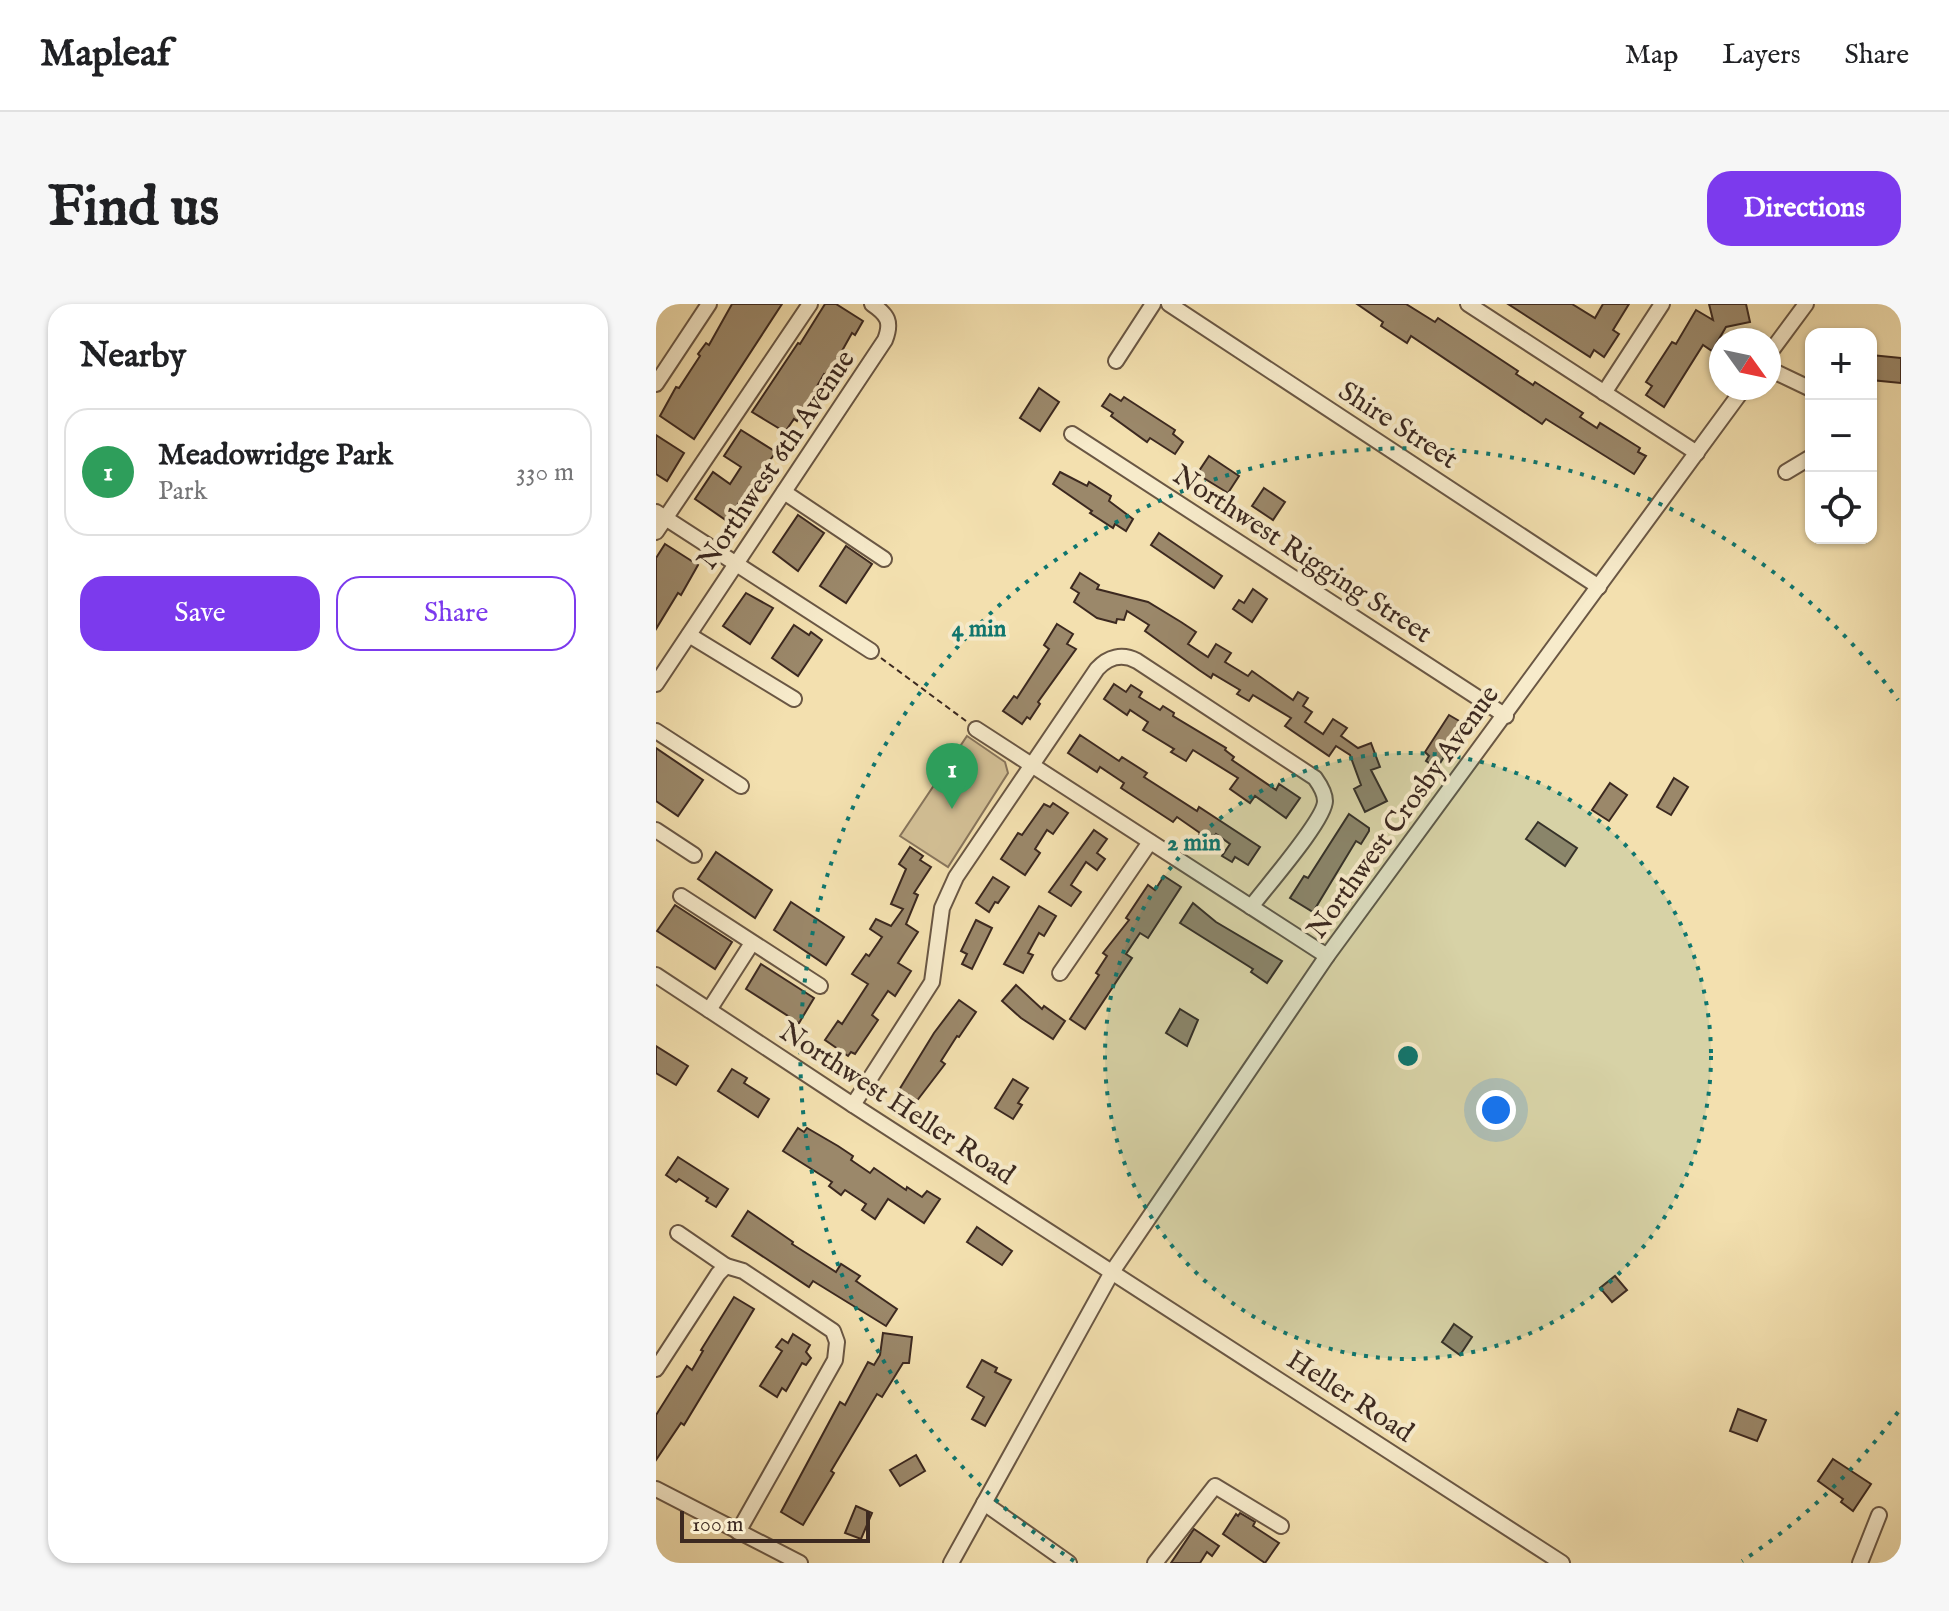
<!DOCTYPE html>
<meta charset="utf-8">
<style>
body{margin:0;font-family:"IM FELL English",serif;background:#f6f6f6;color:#202124}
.controls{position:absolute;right:24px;top:24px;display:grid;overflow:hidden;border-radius:16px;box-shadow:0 2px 6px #0004}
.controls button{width:72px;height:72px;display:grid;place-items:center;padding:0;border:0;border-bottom:2px solid #e0e0e0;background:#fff;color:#202124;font:40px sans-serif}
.compass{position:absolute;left:1053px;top:24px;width:72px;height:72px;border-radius:50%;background:#fff;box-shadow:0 2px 6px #0004;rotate:123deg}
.scale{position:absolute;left:24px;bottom:20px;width:190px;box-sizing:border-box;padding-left:8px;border:4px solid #3c2920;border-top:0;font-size:22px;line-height:28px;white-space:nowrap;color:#3c2920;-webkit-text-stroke:6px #f7ebcb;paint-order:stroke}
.you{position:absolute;left:840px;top:806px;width:28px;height:28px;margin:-20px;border:6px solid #fff;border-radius:50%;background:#1a73e8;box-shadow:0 0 0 12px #1a73e833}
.badge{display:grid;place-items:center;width:52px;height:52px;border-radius:50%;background:#7c3aed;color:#fff;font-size:26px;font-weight:700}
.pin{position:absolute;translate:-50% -66px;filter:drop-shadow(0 2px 4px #0008)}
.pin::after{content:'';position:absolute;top:42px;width:28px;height:24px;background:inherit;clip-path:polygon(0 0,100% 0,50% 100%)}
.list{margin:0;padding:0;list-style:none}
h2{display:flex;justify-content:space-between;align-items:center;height:104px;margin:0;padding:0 32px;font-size:34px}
h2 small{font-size:26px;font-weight:400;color:#757577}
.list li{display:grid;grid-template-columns:52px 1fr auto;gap:24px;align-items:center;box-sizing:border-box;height:128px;margin:0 16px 16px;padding:0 16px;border:2px solid #e0e0e0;border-radius:24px}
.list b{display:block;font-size:30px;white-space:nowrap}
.list p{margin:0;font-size:26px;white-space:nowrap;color:#757577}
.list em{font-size:26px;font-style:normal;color:#757577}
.actions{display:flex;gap:16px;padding:24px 32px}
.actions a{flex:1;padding:18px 0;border:2px solid #7c3aed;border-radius:24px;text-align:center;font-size:28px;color:#7c3aed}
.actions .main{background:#7c3aed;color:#fff}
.icon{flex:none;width:44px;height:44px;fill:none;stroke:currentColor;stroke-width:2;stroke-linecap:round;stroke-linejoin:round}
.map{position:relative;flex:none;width:1245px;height:1259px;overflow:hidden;border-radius:24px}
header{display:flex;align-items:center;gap:48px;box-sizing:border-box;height:112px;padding:0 40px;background:#fff;border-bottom:2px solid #e0e0e0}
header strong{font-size:38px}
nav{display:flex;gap:44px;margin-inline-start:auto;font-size:28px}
.intro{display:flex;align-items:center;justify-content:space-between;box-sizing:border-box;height:192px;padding:0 48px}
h1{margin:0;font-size:56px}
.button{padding:20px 36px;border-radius:24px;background:#7c3aed;color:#fff;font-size:28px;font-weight:700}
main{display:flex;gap:48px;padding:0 48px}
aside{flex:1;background:#fff;border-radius:24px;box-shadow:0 2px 6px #0004}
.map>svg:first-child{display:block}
.green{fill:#d4c197;stroke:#88755c;stroke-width:2}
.building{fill:#9b886a;stroke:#3c2920;stroke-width:2}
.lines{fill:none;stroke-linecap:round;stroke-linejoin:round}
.minor-casing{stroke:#6a5744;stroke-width:18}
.path{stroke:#3c2920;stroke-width:2;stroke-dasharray:6 4;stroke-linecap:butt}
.minor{stroke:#f7ebcb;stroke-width:14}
.ring{fill:none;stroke:#0f766e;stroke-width:4;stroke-dasharray:4 8}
.labels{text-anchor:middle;stroke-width:8;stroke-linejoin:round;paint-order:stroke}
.street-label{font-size:28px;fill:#3c2920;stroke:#f7ebcb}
.centre{fill:#0f766e;stroke:#f7ebcb;stroke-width:4}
.ring-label{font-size:24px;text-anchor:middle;font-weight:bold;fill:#0f766e;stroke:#f7ebcb;stroke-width:8;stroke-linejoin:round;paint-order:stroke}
</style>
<header>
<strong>Mapleaf</strong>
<nav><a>Map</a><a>Layers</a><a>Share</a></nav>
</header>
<div class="intro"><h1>Find us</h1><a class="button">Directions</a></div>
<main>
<aside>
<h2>Nearby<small></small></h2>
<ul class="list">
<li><span class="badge" style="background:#2e9e5b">1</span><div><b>Meadowridge Park</b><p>Park</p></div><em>330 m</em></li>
</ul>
<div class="actions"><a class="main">Save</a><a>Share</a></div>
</aside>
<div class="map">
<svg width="1245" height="1259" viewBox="0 0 1245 1259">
<rect width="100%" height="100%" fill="#f3e0af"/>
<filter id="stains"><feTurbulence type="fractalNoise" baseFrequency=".0025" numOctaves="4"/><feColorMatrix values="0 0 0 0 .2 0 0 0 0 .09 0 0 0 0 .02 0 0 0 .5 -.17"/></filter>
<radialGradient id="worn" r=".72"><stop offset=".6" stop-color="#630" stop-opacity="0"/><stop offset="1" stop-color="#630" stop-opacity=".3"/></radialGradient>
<path class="green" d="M311,432L349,458L352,469L292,563L244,532Z"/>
<g class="building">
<path d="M76,0H126L38,135L4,112L20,83L23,84L44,52L42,50L50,39L53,41Z"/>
<path d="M169,0H180L207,17L199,31L196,29L172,72L168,70L141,117L138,115L129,128L96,108L142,39L144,40Z"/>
<path d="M701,0H750L779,18L782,14L862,67L860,70L877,81L879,78L927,109L924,113L941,124L944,119L984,144L982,148L990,152L978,170L890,115L886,120L755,32L751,39L725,22L727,18Z"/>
<path d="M852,0H916L939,14L947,0H973L957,26L963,30L948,53L938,46L934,53Z"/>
<path d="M1053,0H1090L1094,18L1070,23L1056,47L1047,41L1008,103L990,91L996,82L990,78L1016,38L1020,40L1040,6L1057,16Z"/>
<path d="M1215,51L1245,54V79L1215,76Z"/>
<path d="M383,84L403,98L384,127L364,114Z"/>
<path d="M454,90L465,97L468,93L519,126L517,130L527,138L519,150L494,134L491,138L455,112L457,109L446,102Z"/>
<path d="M85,126L120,148L79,204L82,206L74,219L39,195L57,168L74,180L85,163L68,152Z"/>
<path d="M0,131L28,149L11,177L0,170Z"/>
<path d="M553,152L583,172L572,189L541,170Z"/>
<path d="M404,168L431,182L433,178L455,192L453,197L477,215L470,227L459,220L457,224L434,209L436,207L397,180Z"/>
<path d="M608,184L629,198L617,216L596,202Z"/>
<path d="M142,211L168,229L142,267L117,248Z"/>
<path d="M503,229L566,272L558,284L495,241Z"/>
<path d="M9,240L42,261L25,291L22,289L0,325V254Z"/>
<path d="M190,242L216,260L190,299L164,282Z"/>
<path d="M424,269L443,281L441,285L492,298L525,318L540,328L532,340L552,353L560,340L575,349L569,358L592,372L596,367L637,396L642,388L652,394L647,402L656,408L649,418L667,430L677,415L691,424L685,432L702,444L715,439L724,463L715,466L731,497L709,508L698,485L705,481L694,451L680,442L673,452L629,422L635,414L597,391L593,397L581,390L584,386L557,370L555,374L543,366L489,327L493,321L471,307L468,316L461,315L460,319L441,314L418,298L423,289L415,284Z"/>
<path d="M597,285L611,295L596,318L577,305L583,296L588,299Z"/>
<path d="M90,289L117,304L94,340L67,322Z"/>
<path d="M401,320L417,330L411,340L420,345L382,398L384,400L374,415L371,413L366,420L347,407L358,392L361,394L393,345L388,341Z"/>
<path d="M138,321L153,331L155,328L166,336L142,372L116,354Z"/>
<path d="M458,380L470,388L475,381L486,388L483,393L504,406L507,402L518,409L517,412L570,444L569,446L578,453L576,456L620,486L623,480L644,494L630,514L599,492L594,499L574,485L582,474L537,446L530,457L515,448L518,445L487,426L492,418L474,406L471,411L448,395Z"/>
<path d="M793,411L805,418L789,443L793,445L781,464L770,457L773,452L769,448Z"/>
<path d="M424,431L463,457L466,453L491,469L488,473L541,507L543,503L604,543L592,561L579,553L576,558L566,552L574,540L560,530L552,542L541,534L544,529L521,513L517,518L465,484L468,479L444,463L441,468L412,449Z"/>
<path d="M0,444L47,476L22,512L0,497Z"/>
<path d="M1018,474L1032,483L1015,511L1001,503Z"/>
<path d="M954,479L971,491L953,517L936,506Z"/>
<path d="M397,499L412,509L397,530L391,526L379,545L384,549L369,571L345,555L362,529L366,531L388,500L394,503Z"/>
<path d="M693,510L713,524V527L705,540L700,537L657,608L634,594L648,572L652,574Z"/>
<path d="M882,518L921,544L909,562L870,535Z"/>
<path d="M438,526L451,535L441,549L449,555L441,566L430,558L415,581L425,588L415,602L393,588Z"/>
<path d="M254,543L267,552L264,556L275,563L258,589L262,591L250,620L262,628L242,659L255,667L239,692L232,687L216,711L222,716L199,750L195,748L192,752L169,736L182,717L186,720L212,680L196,670L210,650L213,652L226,633L214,625L220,615L235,622L247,605L235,600L250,565L243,560Z"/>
<path d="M60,548L116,586L99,614L42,575Z"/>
<path d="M508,572L525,583L492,634L484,629L470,650L476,654L429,725L414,715L443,671L440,669L451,652L447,649L473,616L470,614L492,581L499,586Z"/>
<path d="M337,573L353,583L342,599L339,598L333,608L320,599Z"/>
<path d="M135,598L188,633L170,661L118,626Z"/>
<path d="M537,599L560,618L626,657L611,679L595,668L597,665L524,619Z"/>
<path d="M19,601L76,638L59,665L1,627Z"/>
<path d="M383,602L400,612L388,632L383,629L372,649L377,651L367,669L348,660Z"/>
<path d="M320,616L336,624L316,665L306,660L311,650L305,647Z"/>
<path d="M105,660L158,694L143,719L90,685Z"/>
<path d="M360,681L386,705L388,702L409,717L397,735L365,714L346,697Z"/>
<path d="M303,696L320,708L303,733L301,732L285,757L289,760L260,798L243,786L278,729Z"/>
<path d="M524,705L542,716L531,742L510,729Z"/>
<path d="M0,742L32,762L20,781L0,769Z"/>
<path d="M76,765L91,774L88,779L113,795L102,813L62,787Z"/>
<path d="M357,775L372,784L362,799L366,801L357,815L339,804Z"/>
<path d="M142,824L148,828L151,824L182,842L197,852L195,856L214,869L218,864L250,886L251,883L266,893L271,887L284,895L268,919L232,895L219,915L206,906L210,900L189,886L185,891L173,882L176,878L127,847Z"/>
<path d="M22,853L72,885L60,903L50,897L52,894L23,875L20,878L10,871Z"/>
<path d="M92,907L137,938L136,940L180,968L185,960L204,972L200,977L241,1005L230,1022L157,977L153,983L76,932Z"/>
<path d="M321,923L356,947L346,961L311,938Z"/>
<path d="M959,972L971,986L956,998L944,984Z"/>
<path d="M78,993L98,1005L28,1121L25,1119L0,1156V1111L31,1062L36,1066L47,1047L45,1046Z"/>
<path d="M798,1020L816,1033L804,1051L786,1038Z"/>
<path d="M227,1029L256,1033L253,1059H247L226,1093L221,1090L175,1167L178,1169L147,1221L125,1208L184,1098L189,1101L212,1058L218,1061L224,1051Z"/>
<path d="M137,1030L154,1041L150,1048L155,1054L150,1061L146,1059L130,1087L126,1084L121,1093L104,1082L126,1047L120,1043L126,1035L132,1039Z"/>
<path d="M326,1056L341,1064L339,1068L355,1076L329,1122L316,1115L328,1093L311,1083Z"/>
<path d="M1082,1105L1110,1116L1101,1137L1074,1127Z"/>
<path d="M260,1151L269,1167L244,1182L234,1166Z"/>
<path d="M1177,1155L1215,1180L1197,1207L1185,1198L1187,1195L1162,1177Z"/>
<path d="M200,1202L216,1209L205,1235L189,1229Z"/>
<path d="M584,1209L599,1218L597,1222L623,1239L609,1259L567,1230L580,1210L582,1212Z"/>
<path d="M538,1225L563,1242L556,1252L551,1248L544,1259H515Z"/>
</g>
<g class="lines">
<defs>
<g id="minor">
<path d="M513,0L943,283"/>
<path d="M812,0L1041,149"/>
<path d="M1113,50L1150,0"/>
<path d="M460,57L497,0"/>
<path d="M1113,65L1155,85"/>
<path d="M0,80L53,0"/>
<path d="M948,89L1006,0"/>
<path d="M416,130L850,412"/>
<path d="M1130,168L1155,153"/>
<path d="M128,188L228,255"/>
<path d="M0,208L215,347"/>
<path d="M0,228L154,0"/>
<path d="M33,331L138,395"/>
<path d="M0,380L229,36C236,18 232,11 216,0"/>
<path d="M320,425L671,652"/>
<path d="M0,427L85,482"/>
<path d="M0,526L38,551"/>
<path d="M25,592L164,682"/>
<path d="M404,669L494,538"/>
<path d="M0,671L197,801L906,1259"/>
<path d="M53,706L96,639"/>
<path d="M197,801L276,678L286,604L300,573L441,365C452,353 466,349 481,357L659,474C664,481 669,489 669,497C669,516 609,584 595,603"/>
<path d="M22,929L70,962"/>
<path d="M0,1065L62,970L70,962L87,967L177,1027L181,1038L179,1056L82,1228"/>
<path d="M0,1185L144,1259"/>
<path d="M328,1199L413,1259"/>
<path d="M295,1259L456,968L671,652L1088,84"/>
<path d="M499,1259L559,1182L625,1222"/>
<path d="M1204,1259L1223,1211"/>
</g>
</defs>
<use href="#minor" class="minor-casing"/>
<path class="path" d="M225,354L310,417"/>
<use href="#minor" class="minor"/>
</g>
<circle cx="752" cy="752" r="303" fill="#0f766e" fill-opacity=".12"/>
<g class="ring">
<circle cx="752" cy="752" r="303"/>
<path d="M1242 1108A606 606 0 0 1 1086 1257M418 1257A606 606 0 1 1 1242 396"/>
</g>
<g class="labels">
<g class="street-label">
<text transform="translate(743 120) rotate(33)" y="10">Shire Street</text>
<text transform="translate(119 155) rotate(-56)" y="10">Northwest 6th Avenue</text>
<text transform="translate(647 249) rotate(33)" y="10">Northwest Rigging Street</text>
<text transform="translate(746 507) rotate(-54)" y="10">Northwest Crosby Avenue</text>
<text transform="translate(242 798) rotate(33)" y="10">Northwest Heller Road</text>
<text transform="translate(695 1091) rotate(33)" y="10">Heller Road</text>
</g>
</g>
<circle cx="752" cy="752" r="12" class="centre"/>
<g class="ring-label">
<text x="323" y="332">4 min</text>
<text x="538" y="546">2 min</text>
</g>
<rect width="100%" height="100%" filter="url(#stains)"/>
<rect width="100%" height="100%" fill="url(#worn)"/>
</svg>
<div class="controls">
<button>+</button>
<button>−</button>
<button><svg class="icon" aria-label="locate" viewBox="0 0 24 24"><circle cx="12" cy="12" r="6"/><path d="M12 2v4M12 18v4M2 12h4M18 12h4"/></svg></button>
</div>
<svg class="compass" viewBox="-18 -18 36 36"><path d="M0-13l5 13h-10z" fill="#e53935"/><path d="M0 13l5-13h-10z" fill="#757577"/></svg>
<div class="scale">100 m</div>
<div class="you"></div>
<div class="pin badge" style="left:296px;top:505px;background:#2e9e5b">1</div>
</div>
</main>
